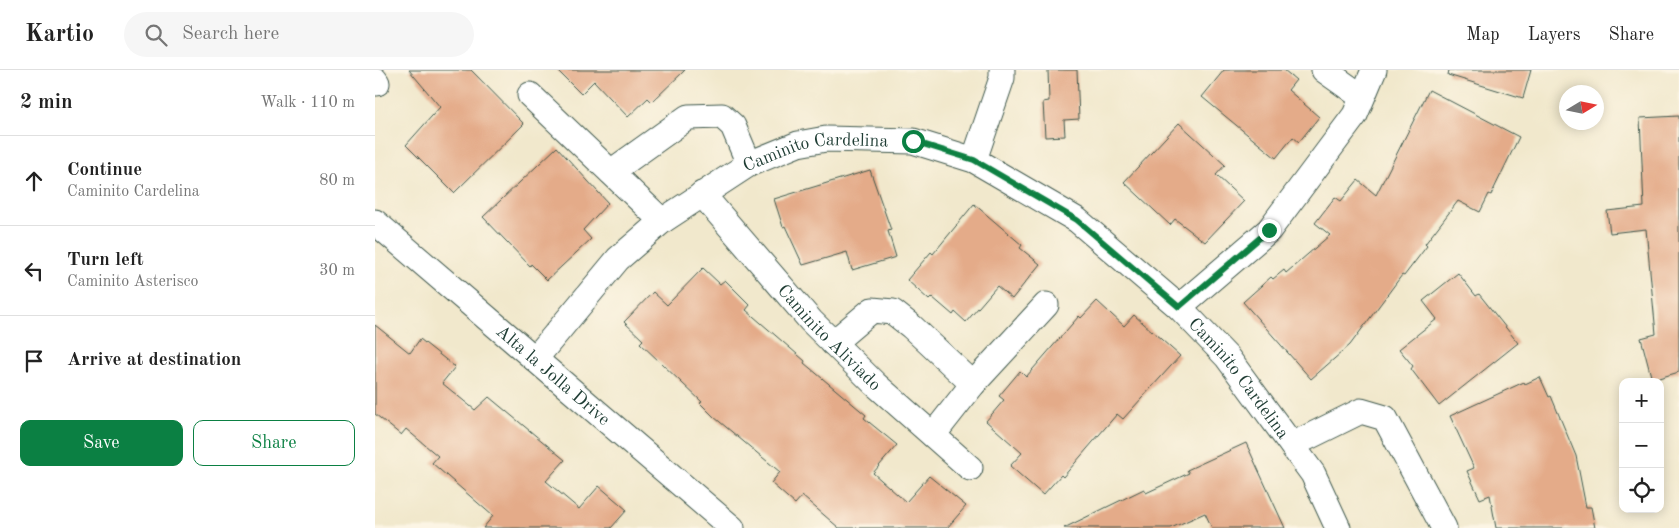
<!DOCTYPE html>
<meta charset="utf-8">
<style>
body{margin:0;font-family:"Old Standard TT",serif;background:#f6f6f6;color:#222}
.controls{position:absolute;right:15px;bottom:15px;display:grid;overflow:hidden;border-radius:10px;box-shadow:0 2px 12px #0003}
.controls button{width:45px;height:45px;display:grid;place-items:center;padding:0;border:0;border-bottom:1px solid #e0e0e0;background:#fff;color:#222;font:25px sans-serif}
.compass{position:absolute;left:1184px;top:15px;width:45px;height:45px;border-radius:50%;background:#fff;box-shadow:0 2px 12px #0003;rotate:80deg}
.stop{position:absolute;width:15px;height:15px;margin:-11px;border:4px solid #0b8043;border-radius:50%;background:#fff}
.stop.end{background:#0b8043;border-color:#fff;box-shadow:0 1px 5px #0008}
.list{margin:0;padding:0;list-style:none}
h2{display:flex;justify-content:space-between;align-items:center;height:65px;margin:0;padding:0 20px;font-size:21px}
h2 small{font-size:16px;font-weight:400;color:#767676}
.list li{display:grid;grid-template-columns:32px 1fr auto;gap:15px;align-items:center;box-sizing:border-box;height:90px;padding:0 20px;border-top:1px solid #e0e0e0}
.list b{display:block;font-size:19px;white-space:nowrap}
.list p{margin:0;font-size:16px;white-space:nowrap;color:#767676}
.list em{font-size:16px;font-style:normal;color:#767676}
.actions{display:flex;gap:10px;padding:15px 20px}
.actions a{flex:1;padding:11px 0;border:1px solid #0b8043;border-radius:10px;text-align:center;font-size:18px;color:#0b8043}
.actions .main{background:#0b8043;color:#fff}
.icon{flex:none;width:28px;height:28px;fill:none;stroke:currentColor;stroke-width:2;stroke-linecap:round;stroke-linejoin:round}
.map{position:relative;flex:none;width:1304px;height:458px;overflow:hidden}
header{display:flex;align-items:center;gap:30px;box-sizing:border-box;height:70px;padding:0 25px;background:#fff;border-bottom:1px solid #e0e0e0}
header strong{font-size:24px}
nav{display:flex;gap:28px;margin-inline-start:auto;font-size:18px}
.search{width:350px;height:45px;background:#f6f6f6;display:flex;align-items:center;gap:12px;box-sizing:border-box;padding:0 18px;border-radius:28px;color:#767676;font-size:19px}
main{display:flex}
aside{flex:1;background:#fff}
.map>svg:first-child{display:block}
.building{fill:#e4ab89}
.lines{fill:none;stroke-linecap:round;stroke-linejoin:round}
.minor-casing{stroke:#3e574b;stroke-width:27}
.minor{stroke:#fff;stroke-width:25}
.route{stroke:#0b8043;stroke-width:6}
.labels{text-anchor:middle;stroke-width:4.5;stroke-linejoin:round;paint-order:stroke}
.street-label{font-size:18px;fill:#1f3d34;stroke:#fcf5e5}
</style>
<header>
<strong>Kartio</strong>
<div class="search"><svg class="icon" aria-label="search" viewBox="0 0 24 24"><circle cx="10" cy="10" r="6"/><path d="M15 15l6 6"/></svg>Search here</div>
<nav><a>Map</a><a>Layers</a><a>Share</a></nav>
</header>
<main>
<aside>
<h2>2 min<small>Walk · 110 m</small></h2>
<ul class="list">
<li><svg class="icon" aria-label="ahead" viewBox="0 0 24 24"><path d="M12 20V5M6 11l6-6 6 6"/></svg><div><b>Continue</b><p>Caminito Cardelina</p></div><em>80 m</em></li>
<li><svg class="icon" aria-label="left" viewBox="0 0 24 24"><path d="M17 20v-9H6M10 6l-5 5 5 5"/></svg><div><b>Turn left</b><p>Caminito Asterisco</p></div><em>30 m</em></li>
<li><svg class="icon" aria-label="arrive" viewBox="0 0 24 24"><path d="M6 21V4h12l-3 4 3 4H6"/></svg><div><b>Arrive at destination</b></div></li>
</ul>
<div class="actions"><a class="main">Save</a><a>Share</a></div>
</aside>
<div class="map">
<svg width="1304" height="458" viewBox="0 0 1304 458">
<rect width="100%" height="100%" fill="#fcf5e5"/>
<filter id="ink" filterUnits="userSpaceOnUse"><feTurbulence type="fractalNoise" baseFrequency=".02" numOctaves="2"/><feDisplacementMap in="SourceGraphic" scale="10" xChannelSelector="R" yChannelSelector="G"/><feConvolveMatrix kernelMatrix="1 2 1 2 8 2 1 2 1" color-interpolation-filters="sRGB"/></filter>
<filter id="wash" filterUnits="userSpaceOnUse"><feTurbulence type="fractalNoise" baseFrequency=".0096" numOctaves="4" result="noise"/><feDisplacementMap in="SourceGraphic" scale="20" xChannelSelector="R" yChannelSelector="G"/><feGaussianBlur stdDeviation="1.12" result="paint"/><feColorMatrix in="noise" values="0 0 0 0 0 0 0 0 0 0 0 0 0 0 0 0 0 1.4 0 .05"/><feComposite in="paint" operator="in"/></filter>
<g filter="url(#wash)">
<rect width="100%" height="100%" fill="#f1e8cc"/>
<g id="blocks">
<g class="building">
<path d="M34,0H96L149,54L79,123L31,75L65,37Z"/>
<path d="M182,0H310L277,32L273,28L253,47L219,11L206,24Z"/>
<path d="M673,0H702L704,49L689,50L690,66L670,67L668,32L674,31Z"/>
<path d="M849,0H909L921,10L913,20L944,47L924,72L918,67L901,88L827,27Z"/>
<path d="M1074,0H1156L1148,28L1073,5Z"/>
<path d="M1054,20L1144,67L1116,125L1114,124L1105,142L1083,131L1050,174L1052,176L1029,206L1027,205L975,275L936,309L868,232L896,207L898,209L909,200L911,203L955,165L940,153L960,127L966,131L983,110L1001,125Z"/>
<path d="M1304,46V302L1277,310L1266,268L1281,264L1271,159L1235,163L1232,141L1269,137L1265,48Z"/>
<path d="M804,53L850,95L841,105L869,131L830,172L800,149L795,155L749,112Z"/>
<path d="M182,77L233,133L208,160L216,169L172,210L156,194L155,196L108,147Z"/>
<path d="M495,100L516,160L513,161L521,187L477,200L472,182L428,195L410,156L408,157L399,129Z"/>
<path d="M599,134L647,175L645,178L665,194L637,229L622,216L591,252L580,242L578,245L557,227L554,230L532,210L556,182L558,184Z"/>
<path d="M328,198L345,214L350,210L375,235L371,240L430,291L429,293L491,345L489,348L522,375L498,403L531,432L554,406L591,436L572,458H464L427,426L420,434L396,413L405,402L339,347L325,333L327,332L265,273L268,270L249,252L278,222L292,235Z"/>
<path d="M1083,203L1101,226L1104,224L1143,273L1064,336L1036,299L1038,296L1024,279L1062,249L1048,231Z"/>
<path d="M722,231L749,256L759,245L805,286L748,349L742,344L688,407L686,405L668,425L635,396L647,383L611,351L629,330L624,326L645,301L651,307L704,246L706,248Z"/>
<path d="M0,255L35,283L45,269L80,297L67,313L100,340L114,327L190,390L171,411L204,439L224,416L252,440L236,458H108L118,446L57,393L63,386L31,359L26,365L0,344Z"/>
<path d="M1165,307L1174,327L1176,326L1201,386L1211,437H1216L1220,458H1121L1115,425L1105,429L1092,401L1099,398L1075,346L1149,312L1150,314Z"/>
<path d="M871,373L910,458H837L830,443L796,458H689L769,419L771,423L814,403L812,400Z"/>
</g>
</g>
</g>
<g filter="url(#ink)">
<use href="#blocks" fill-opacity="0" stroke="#3e574b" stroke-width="1"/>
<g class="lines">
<defs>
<g id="minor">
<path d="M949,0L987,27"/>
<path d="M0,10L2,13"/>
<path d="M155,25L287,151"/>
<path d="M599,90L627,8V0"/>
<path d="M236,102L313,47L347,46L358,56L374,94"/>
<path id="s1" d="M327,124L436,251L500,314L595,398"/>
<path id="s2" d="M0,152L357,458"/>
<path d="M804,237L894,160L980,45L999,0"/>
<path d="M458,273L497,240L518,242L537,257L598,314L558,365"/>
<path id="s3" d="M160,289L243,189L287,151L374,94L423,74L451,69L538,71L599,90L702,150L804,237L852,287L938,404L963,458"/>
<path d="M598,314L671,235"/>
<path d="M917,375L986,341L1010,348L1069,458"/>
</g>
</defs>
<use href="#minor" class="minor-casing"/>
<use href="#minor" class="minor"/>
</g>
</g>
<g class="lines" filter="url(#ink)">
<path class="route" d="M538,71L599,90L702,150L804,237L894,160"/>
</g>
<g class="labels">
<g class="street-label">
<text dy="6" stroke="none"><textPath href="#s3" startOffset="361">Caminito Cardelina</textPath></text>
<text dy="6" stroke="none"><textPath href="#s1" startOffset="192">Caminito Aliviado</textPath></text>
<text dy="6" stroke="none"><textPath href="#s2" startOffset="235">Alta la Jolla Drive</textPath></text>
<text dy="6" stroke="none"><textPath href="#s3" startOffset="871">Caminito Cardelina</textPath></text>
</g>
</g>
</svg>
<div class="controls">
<button>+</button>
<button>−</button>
<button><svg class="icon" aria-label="locate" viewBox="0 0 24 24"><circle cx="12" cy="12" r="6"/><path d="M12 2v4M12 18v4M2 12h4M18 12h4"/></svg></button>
</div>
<svg class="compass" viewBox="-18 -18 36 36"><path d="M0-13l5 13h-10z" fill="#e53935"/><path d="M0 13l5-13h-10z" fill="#767676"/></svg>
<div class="stop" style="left:538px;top:71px"></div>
<div class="stop end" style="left:894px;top:160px"></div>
</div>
</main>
